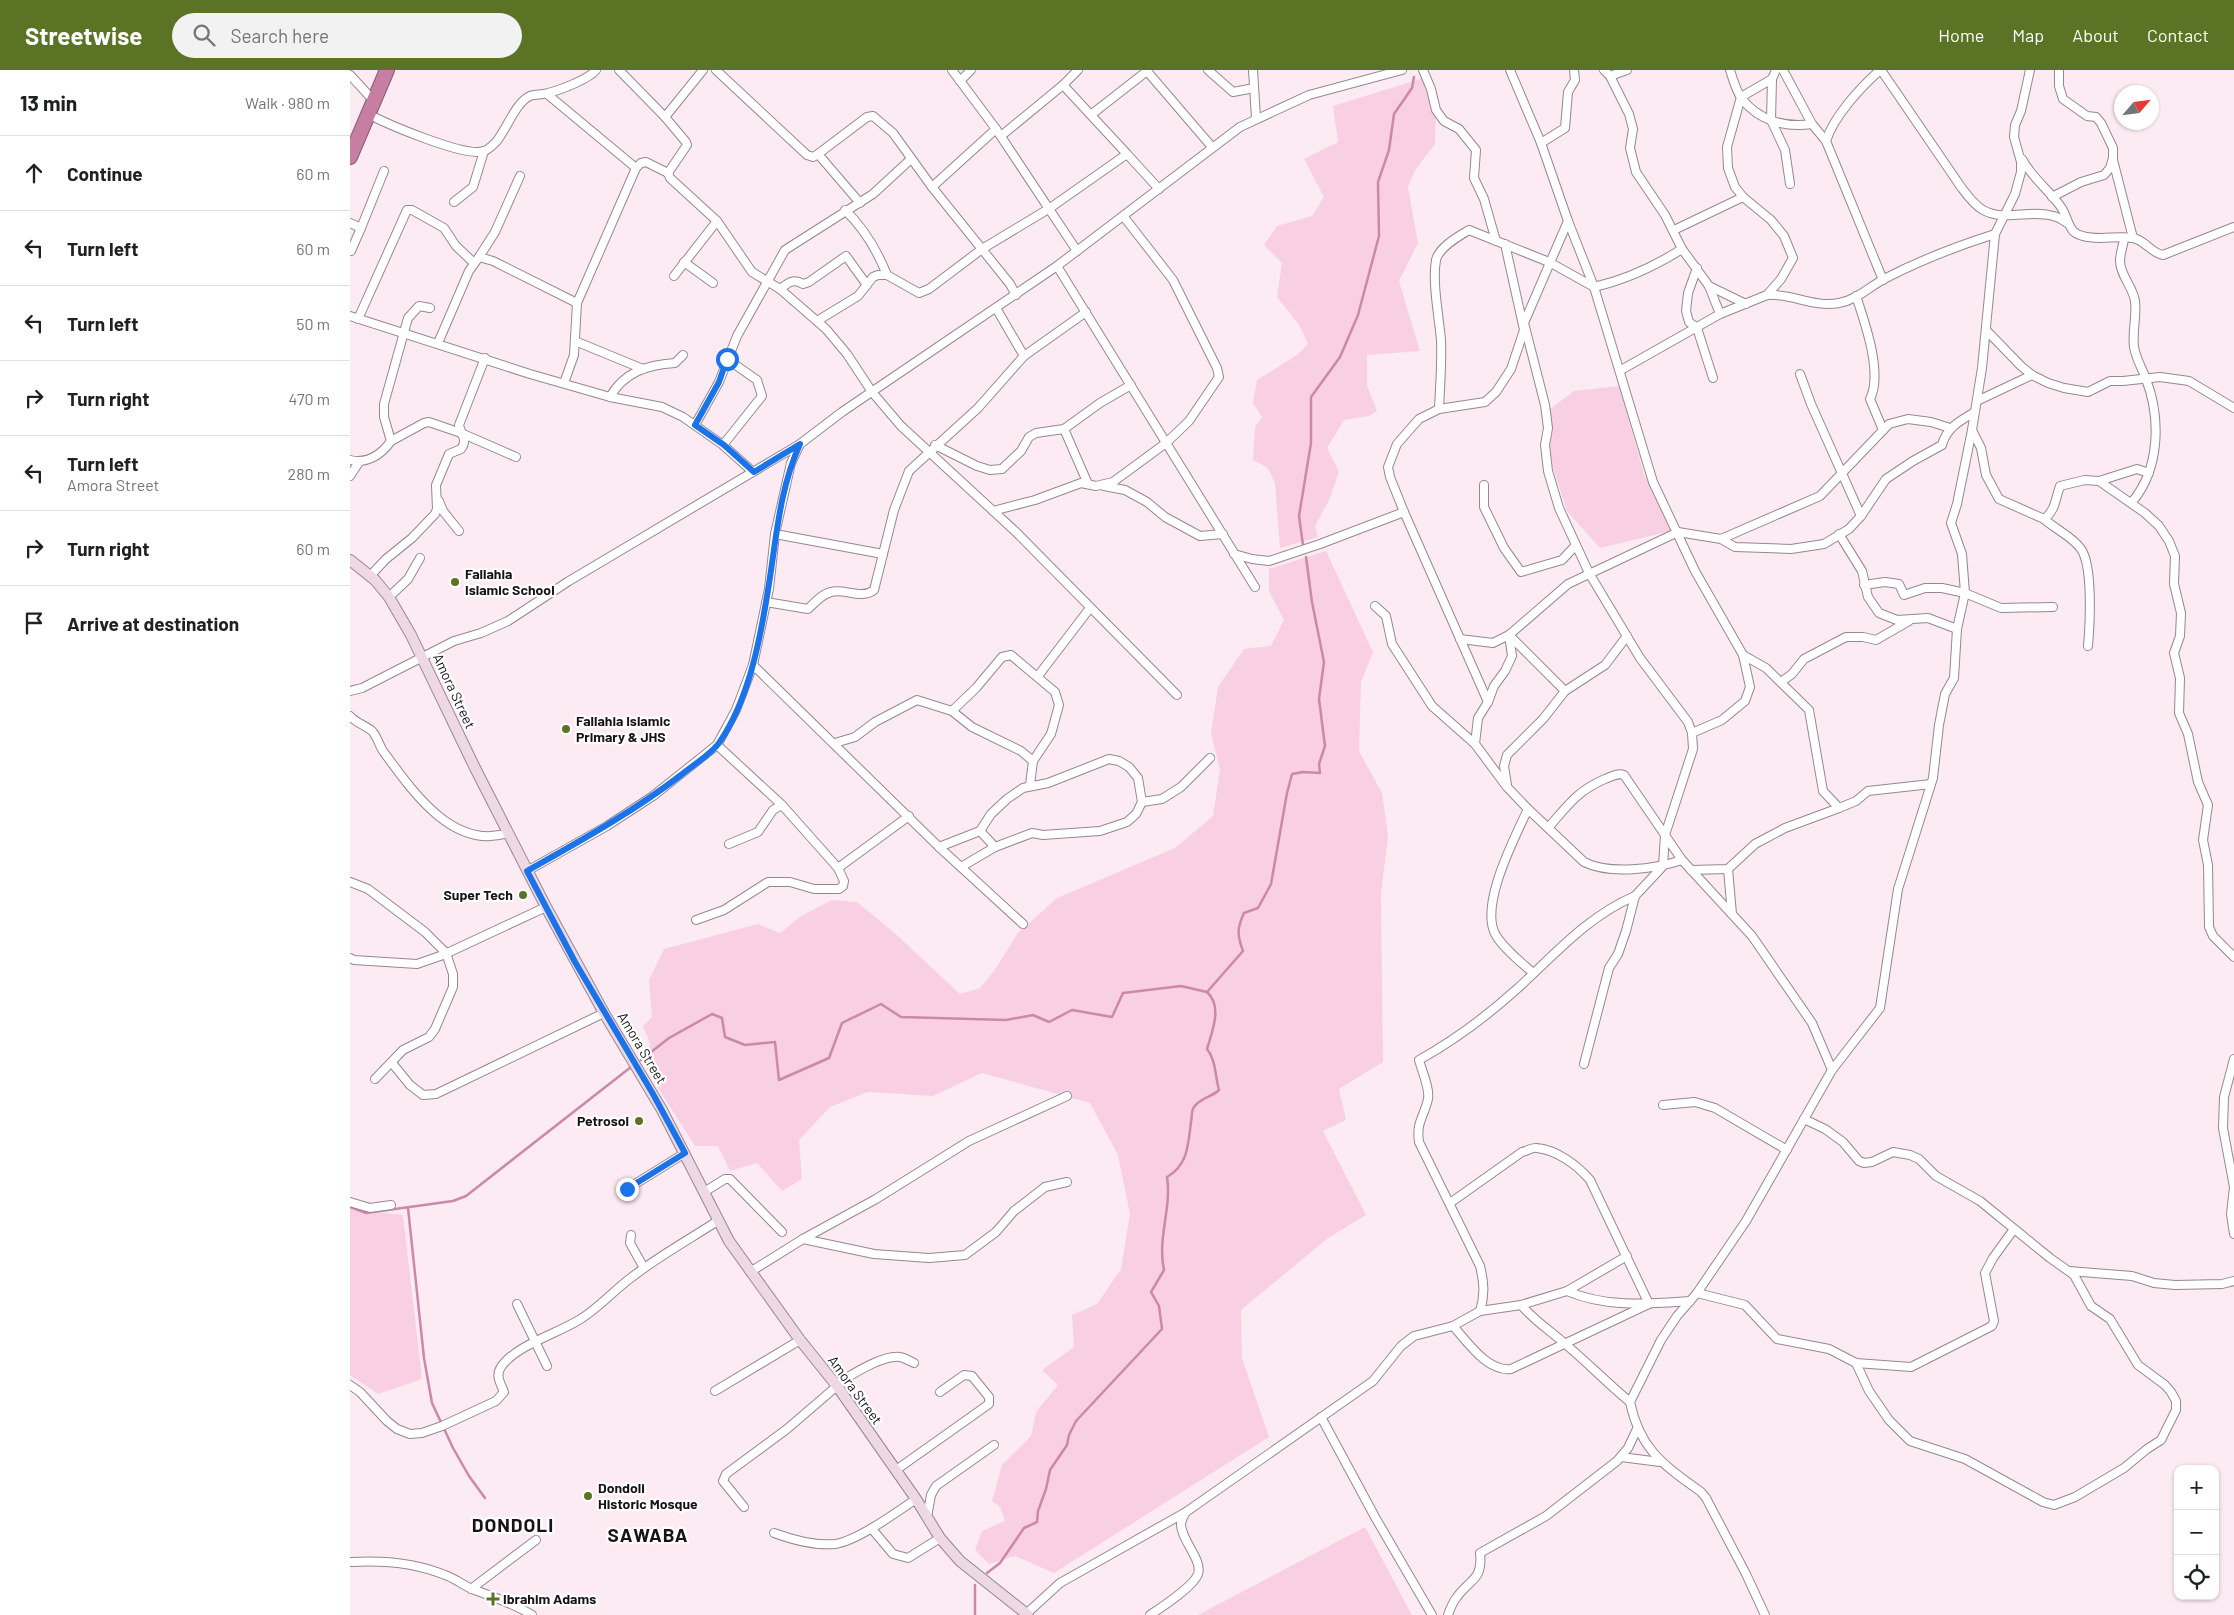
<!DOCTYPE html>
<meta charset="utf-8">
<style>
body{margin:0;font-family:Barlow,sans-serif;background:#f2f2f2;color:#202124}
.controls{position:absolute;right:15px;bottom:15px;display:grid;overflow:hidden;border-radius:10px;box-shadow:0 1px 4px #0004}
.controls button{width:45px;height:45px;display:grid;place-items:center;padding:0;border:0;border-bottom:1px solid #e0e0e0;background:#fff;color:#202124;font:25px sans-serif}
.compass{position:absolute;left:1764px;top:15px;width:45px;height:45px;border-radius:50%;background:#fff;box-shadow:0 1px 4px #0004;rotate:62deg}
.stop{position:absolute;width:15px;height:15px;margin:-11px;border:4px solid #1a73e8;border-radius:50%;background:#fff}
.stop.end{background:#1a73e8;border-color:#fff;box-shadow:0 1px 5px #0008}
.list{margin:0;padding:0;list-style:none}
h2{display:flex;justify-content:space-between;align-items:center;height:65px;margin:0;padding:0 20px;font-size:21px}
h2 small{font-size:16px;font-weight:400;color:#757577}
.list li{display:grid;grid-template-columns:32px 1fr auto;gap:15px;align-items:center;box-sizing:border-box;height:75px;padding:0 20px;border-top:1px solid #e0e0e0}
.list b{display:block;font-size:19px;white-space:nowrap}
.list p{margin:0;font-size:16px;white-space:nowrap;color:#757577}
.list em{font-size:16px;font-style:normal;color:#757577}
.icon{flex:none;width:28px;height:28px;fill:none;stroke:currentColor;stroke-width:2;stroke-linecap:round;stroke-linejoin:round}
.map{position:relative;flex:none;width:1884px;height:1545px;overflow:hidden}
header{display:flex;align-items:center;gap:30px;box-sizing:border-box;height:70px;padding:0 25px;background:#5b7324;color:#fff}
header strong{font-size:24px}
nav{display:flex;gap:28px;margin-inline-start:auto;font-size:18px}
.search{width:350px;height:45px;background:#f2f2f2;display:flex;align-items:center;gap:12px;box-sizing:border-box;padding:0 18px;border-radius:28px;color:#757577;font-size:19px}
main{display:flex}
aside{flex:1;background:#fff}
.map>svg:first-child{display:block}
.green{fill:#f9d0e3}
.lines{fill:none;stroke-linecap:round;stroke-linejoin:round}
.stream{stroke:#c8a;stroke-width:2.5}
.street-casing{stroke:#97878e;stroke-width:10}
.secondary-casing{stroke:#97878e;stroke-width:12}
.highway-casing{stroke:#895971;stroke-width:16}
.street{stroke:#fff;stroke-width:8}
.secondary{stroke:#eed8e3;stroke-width:10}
.highway{stroke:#c67ea2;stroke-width:14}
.route{stroke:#1a73e8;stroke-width:6}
.poi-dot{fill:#5b7324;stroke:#fff;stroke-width:2}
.labels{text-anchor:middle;stroke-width:4.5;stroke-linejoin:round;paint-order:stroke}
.poi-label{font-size:14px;font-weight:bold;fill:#191316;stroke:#fff;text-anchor:start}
.street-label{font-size:14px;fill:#191316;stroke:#fff}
.district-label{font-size:19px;font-weight:bold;letter-spacing:1px;fill:#191316;stroke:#fff}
</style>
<header>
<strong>Streetwise</strong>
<div class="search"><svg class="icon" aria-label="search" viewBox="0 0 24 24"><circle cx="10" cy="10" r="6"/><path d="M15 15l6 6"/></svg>Search here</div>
<nav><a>Home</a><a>Map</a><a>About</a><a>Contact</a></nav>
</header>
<main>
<aside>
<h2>13 min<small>Walk · 980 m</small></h2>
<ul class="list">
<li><svg class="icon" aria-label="ahead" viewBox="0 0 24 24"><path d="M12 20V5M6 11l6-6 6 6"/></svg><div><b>Continue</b></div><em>60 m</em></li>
<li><svg class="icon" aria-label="left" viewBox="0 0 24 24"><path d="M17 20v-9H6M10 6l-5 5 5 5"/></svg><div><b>Turn left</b></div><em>60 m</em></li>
<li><svg class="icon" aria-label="left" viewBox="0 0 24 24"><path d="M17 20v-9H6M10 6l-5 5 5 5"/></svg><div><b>Turn left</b></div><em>50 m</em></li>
<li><svg class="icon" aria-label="right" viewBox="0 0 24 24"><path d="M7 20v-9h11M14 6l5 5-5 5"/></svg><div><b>Turn right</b></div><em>470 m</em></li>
<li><svg class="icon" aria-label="left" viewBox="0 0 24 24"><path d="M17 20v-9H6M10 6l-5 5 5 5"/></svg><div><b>Turn left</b><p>Amora Street</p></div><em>280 m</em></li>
<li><svg class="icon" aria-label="right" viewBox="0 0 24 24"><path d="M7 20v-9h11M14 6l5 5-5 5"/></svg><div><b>Turn right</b></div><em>60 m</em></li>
<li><svg class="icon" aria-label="arrive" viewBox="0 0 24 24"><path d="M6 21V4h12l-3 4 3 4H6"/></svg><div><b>Arrive at destination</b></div></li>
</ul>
</aside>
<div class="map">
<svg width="1884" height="1545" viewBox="0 0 1884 1545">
<rect width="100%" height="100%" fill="#fdebf3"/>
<g class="green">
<path d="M1073,8L1086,45L1085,74L1065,100L1058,117L1068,173L1049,211L1070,281L1017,285V315L1027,341L1019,346L994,350L977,378L989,402L980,428L965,456L968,467L930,478L925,413L918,398L903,390L905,357L912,347L903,333L907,310L947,285L958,274L949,255L927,227L932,193L914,175L927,156L962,146L974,127L954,89L988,72L983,36Z"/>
<path d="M1269,316L1294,404L1321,461L1250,478L1217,441L1199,385V340L1224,321Z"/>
<path d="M976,481L1023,582L1011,612L1009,681L1032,723L1038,767L1031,824L1033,992L989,1019L996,1050L973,1061L1016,1145L978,1168L891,1240L892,1288L919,1367L704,1503L665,1486L639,1494L625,1480L632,1461L655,1451L650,1437L642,1431L652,1395L681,1366L686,1342L708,1315L692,1300L724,1277L722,1245L747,1234L771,1199L780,1144L768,1085L740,1033L632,1003L583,1026L518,1022L480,1037L449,1070L452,1109L432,1121L407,1093L380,1101L368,1076H345L296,999L300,973L293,956L302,947L299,910L314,879L408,854L430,863L451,846L482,830L507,832L549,867L610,924L630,918L644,901L668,863L707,828L825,778L863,746L870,700L861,663L868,617L894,579L921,576L934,550L919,521V499Z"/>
<path d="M0,1136L6,1140L53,1145L72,1309L28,1324L0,1305Z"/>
<path d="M1015,1457L1062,1545H848Z"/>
</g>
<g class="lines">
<g class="stream">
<path d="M953,475L949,446L961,373V327L990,287L1008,245L1029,166L1028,112L1039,80L1044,44L1062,18L1064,7"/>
<path d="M291,990L319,968L362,944L372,948L375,967L395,975L425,972L429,1010L479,988L492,953L531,934L551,947L656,950L683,945L699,952L722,940L762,947L773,923L831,916L857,922L893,881C887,865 887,858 894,843L908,838L921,814L937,723L942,704L953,702L970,703L969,694L975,676L969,629L974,592L962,532L956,487"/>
<path d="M0,1137L16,1143L103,1131L116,1126L281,997"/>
<path d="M58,1138L74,1288L82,1333L103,1378L119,1406L135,1428"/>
<path d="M637,1503L650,1493L674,1458L687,1452L688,1441L696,1419L700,1400L717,1375L719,1365L726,1351L812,1259L809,1236L801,1222L814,1200C807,1168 822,1138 817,1107C838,1095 838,1075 841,1052C842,1048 841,1041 844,1037C850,1028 862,1027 869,1020C865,1006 866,990 857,979C862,961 873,937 857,922"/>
<path d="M625,1515V1545"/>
</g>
<defs>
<g id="street">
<path d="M269,0L315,47L336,72L337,75L318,103L320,108L367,151L402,202L430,219L476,259L497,284L522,322L551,356L666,462L827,625"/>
<path d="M366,0L457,85L463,87L468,84L517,47L523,46L543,63L582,117L660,214L666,225"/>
<path d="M602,0L646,59L727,181"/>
<path d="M796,0L862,77"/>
<path d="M858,0L883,22L904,18"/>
<path d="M903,0L906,48"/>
<path d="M1073,0L1081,19L1086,40L1094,51L1109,59L1126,80L1124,108L1134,129L1146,171"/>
<path d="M1160,0L1191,73L1218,151L1244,217L1303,412L1345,501L1393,585L1400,617L1395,631L1372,650L1342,663"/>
<path d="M1254,0L1260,6L1279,44L1283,59L1280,78L1286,102L1315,145L1332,179"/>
<path d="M1380,0C1383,9 1386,21 1392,29C1409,51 1436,58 1462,54"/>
<path d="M1433,0L1462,54L1476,71L1533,210"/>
<path d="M1531,0L1611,117C1617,125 1624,135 1633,140C1654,152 1681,139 1703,146C1708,147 1713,150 1717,153"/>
<path d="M0,5L24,31"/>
<path d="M1260,6L1277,0"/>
<path d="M1422,9L1421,50L1435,80L1440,114"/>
<path d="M610,11L621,0"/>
<path d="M713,15L777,84"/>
<path d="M197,24L286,98"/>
<path d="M18,44C37,54 116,88 134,81C138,80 143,75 146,72C157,59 165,33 180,26C185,24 192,25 198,23C210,20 239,9 246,0"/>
<path d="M742,44L797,1"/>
<path d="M315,47L353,0"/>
<path d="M651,66L713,15L728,0"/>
<path d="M1476,71C1484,46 1510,18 1530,0"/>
<path d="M1191,73L1215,58L1218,22L1225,10L1224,0"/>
<path d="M468,84L510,133"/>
<path d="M1672,89C1682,108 1699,120 1711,137C1716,144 1717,153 1723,161C1726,164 1729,165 1733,166C1749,171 1767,165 1783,168C1795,170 1801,183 1813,185L1884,157"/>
<path d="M1763,90L1783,168"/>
<path d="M582,117L646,59"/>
<path d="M1702,127L1731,112L1754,105L1760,98L1763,88V78L1751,53L1746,47L1737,46L1713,29L1709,16V0"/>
<path d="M104,132L123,117L134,81"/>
<path d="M495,140C515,159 527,180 537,205"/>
<path d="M1218,151L1174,253L1195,335L1198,358L1195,375L1198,401L1209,438L1239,503L1290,588L1338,652L1342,663L1343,679L1315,765L1313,796L1285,826L1276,861L1268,884L1259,898L1234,994"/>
<path d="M0,153L11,158L34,101"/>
<path d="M1324,160L1393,127"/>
<path d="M1774,169C1773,176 1770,184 1770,191C1770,205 1783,217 1785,231C1787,246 1782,261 1784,277C1786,289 1792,298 1796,309C1811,348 1810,399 1782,432"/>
<path d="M1,181L11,158"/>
<path d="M129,187L145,162L170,106"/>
<path d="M334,192L363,213"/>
<path d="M707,196L905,517"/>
<path d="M1347,198L1338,223L1336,241L1339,252L1347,258L1363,308"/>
<path d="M324,206L367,151"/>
<path d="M1359,216L1396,234"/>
<path d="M430,219C438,213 443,208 453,214L459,212L496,186L517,215"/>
<path d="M1417,225L1431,209L1443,188L1434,166L1421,150L1393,127L1385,117L1378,98L1377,77L1391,27L1422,9L1426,0"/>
<path d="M1506,226C1515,253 1533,303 1520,329L1533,360"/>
<path d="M0,246L180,304L260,327L312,337L333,347L373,375L403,402"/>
<path d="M8,249L57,140H62L94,158L106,176L124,193"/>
<path d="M467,251L508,226L523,207L528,205H537L569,223L579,219L632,179L700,138L777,84L809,119"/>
<path d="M1636,260L1671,296L1682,305L1698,313L1714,318L1738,322L1760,311H1773L1810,307L1839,311L1884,338"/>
<path d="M225,271L293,299"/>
<path d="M88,273L119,201L129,187L143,191L227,233"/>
<path d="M674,286L736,242"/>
<path d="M1271,300L1370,244L1417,225C1441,223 1464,238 1489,233C1507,230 1520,216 1536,208C1571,190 1607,176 1645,164"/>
<path d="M1450,304L1461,334L1511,446"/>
<path d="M214,313L224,285L227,233L286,98L291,93L296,92L318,103"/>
<path d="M260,327C274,302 297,295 325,293L333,285"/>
<path d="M1627,331L1682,305"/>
<path d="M1089,339C1090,317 1092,293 1091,270C1089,247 1082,212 1086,190C1089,177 1109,166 1119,160L1199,192L1244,217C1275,210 1305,196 1332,179L1359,216L1370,244"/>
<path d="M345,355L369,312L387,266L435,180L523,124L561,89"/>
<path d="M714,359L738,414"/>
<path d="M1622,360L1631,378L1636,405L1649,429L1694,449C1706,440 1705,429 1710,416L1735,410L1749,411L1795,443L1809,456L1819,471L1825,486L1824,514L1831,543L1830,566L1824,583L1830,608L1829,643L1838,664L1848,712L1858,735L1853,770L1858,795L1859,857L1863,866L1884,887"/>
<path d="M41,371L74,353L79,352L111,363L166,387"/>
<path d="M373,375L412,326L407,310L377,289"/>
<path d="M585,375L627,396L640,400L652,399L671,381L679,367L686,363L714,359L750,333L781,315"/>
<path d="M0,390C17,394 31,385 41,371L34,347V334L58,248L69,236L80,238"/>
<path d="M0,406L9,392"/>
<path d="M1749,411L1787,399L1799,403"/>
<path d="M1134,415V437L1154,478L1171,502L1212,490L1226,475"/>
<path d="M754,416L775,420L797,432L815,447L850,466L873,464"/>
<path d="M89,431L93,441L109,461"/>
<path d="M643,441L685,430L731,413L746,416L763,412L816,373L839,351L869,307L867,298L823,210L774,147"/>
<path d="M1694,449C1705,459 1723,467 1731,479C1743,496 1740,554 1738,576"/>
<path d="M425,464L533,484"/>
<path d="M1489,464L1512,501L1518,527L1529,543L1547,550L1578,548L1607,559"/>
<path d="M1371,469L1385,477L1441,479L1474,474L1499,459L1511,446L1536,409L1563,391L1592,375C1596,358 1611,350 1625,342"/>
<path d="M884,484L902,489L919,491L970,474L1054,442"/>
<path d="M20,506L36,489L62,468L85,444L87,439L86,415L99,384L111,379C118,370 111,365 109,355L135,288"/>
<path d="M1514,515L1535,512L1549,514L1554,525L1575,518H1592L1615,523L1651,538L1703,537"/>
<path d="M39,527L58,509L70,488"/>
<path d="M416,532L458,539C464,533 472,524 481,522C494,518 512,530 524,520L544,440L559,401L628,338L674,286L646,238"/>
<path d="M1025,536L1036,546L1042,574L1082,636L1125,674"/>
<path d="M1159,565L1162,586L1155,601L1144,616L1138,632L1128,648L1125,674L1157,717L1178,739L1234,792C1260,805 1305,799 1332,790"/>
<path d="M1159,565L1215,621L1255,595L1277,566"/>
<path d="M1110,569L1143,573L1159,565L1218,514L1328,462L1371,469L1470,426L1539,354L1558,349L1581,352L1600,358"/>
<path d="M1393,585L1416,598L1459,640L1473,721L1489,738L1506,731L1518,721L1581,714"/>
<path d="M403,595L589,777L673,854"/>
<path d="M688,606L740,538"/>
<path d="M1431,612L1442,604L1454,589L1496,567H1513L1526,570L1559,551"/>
<path d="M0,621L12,618L104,571L131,563L158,551L219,511L450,374"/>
<path d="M1138,632L1054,442L1040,407L1038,397L1047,374L1069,349L1089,339L1135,332L1146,322L1161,299L1174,260L1155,174"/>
<path d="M602,641L626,618L652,587L661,585L705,622L709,635L701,664L683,691L680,715"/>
<path d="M0,646C6,653 15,655 22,661C27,666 29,675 33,681C61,719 102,781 158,763"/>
<path d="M485,673L505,667L525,652L567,630L602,641L622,657L671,681L683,691"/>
<path d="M1157,715L1154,696L1157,685L1193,649L1215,621"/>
<path d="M792,732L812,729L831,717L860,688"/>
<path d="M1178,739C1165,767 1127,839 1147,867C1156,881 1171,892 1183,903"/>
<path d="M1198,758C1218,735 1227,721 1255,709C1262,706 1267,703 1274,705L1332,790L1402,866L1462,953L1482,1000"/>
<path d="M379,774L408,762L423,740L432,735"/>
<path d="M589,777L630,761L641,744L657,729L673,718L698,713L759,689L769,691L779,697L788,708L792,732L786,744L777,752L750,761L693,765L682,763L645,777L630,761"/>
<path d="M611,797L645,777"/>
<path d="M488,798L559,746"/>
<path d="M1378,799L1382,844"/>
<path d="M1341,800L1378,799L1405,774L1435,758L1489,738"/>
<path d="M177,801L257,756L303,726L367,675L386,640L403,595L419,519L425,464L441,393L450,374L492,342L707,196L890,57L959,25L1052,0"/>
<path d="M0,812L18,819L75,862L96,883L103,904V917L85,959L79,967L53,980L25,1009"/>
<path d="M346,850L374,840L418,812H440L464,819H489L493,816L494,811L488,798L432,735L367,675"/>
<path d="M0,888L4,890L67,894L93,885L196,837"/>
<path d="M1884,989L1874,1027L1873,1058L1884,1117L1881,1144L1884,1164"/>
<path d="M42,993L60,1015L73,1025L86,1024L254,943"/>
<path d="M1313,1035L1345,1032L1365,1038L1437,1080"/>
<path d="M1454,1049L1475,1059L1493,1072L1509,1091L1514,1093L1522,1092L1543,1082L1560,1085L1569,1089L1586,1106L1630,1131L1700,1188L1724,1205L1741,1236L1760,1249L1788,1295L1815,1315L1821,1322L1826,1331V1340L1811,1370L1797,1379L1774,1398L1725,1427L1704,1435L1693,1432L1615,1389L1560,1371L1539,1350L1519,1321L1506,1293"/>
<path d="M277,1119L335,1083"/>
<path d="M354,1122L375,1109H380L432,1162"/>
<path d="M0,1132L20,1138L41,1135"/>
<path d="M1100,1133L1172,1082C1177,1081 1182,1077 1187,1078C1207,1080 1227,1095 1240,1110L1299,1234"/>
<path d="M281,1165L280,1173L294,1198"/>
<path d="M453,1169L524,1184L579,1188L615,1185L646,1162L664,1141L695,1117L717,1112"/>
<path d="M1719,1201L1782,1206L1804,1213L1825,1215L1872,1214L1884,1211"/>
<path d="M400,1202L453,1169L526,1129L619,1071L717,1026"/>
<path d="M1217,1221C1257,1238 1297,1234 1340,1231"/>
<path d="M1347,1223L1395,1235L1427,1269L1479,1279L1506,1293L1561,1297L1642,1256L1644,1251L1635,1203L1643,1188L1664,1159"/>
<path d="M167,1234L197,1296"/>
<path d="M1171,1235C1184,1250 1199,1260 1214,1273C1237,1292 1257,1313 1280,1332"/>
<path d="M1130,1241C1135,1225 1134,1212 1130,1196L1069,1072C1066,1052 1074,1047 1078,1029C1080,1019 1072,1001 1069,990C1105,970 1137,946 1168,918C1205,884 1238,846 1285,826"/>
<path d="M1103,1256C1117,1271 1137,1302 1161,1299L1299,1234"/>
<path d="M486,1314C500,1306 533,1284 550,1287C555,1288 560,1291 564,1293"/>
<path d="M0,1315L10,1322L37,1351L47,1359L60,1364L72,1363L92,1356L146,1331L154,1322C151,1314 145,1306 151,1297C165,1276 206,1264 229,1250C249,1238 264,1220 282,1207C309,1186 340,1169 369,1150"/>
<path d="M365,1321L450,1270"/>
<path d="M971,1347L1025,1447L1082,1545"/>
<path d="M1271,1387L1310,1392"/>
<path d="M546,1400L639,1334V1327L622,1306L614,1305L590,1322"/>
<path d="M394,1437L373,1411L376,1404L437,1359L487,1316"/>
<path d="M577,1447L581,1425L586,1416L644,1375"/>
<path d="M522,1459L543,1484L558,1488L590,1468"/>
<path d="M424,1463C443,1470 464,1476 485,1474C507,1471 547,1442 566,1429"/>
<path d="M0,1492C32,1490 64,1492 95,1505C104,1508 113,1515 122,1519C143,1527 163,1533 182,1545"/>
<path d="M121,1519L186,1470"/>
<path d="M675,1545L710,1513L836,1442"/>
<path d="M800,1545C812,1537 843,1517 848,1504C853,1490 830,1469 831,1453C832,1449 834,1445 836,1442L1023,1311L1051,1276L1064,1266L1103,1256L1130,1241L1171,1235L1217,1221L1277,1186"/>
<path d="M1098,1545C1100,1539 1103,1532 1107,1527C1120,1509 1133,1510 1130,1483L1196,1446L1267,1391L1278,1378L1287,1359"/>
<path d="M1415,1545L1396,1504L1356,1428L1351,1422C1314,1395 1290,1380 1280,1332L1311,1270L1327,1246L1347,1223L1396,1151L1482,1000L1530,938L1548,819L1583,708L1589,655L1595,624L1604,608L1607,559L1615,523L1612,484L1601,453L1607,434L1622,360L1632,298L1645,164L1665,124L1671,102V92L1664,67L1665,55L1671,41L1680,0"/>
</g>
<path id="secondary" d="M0,490L25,510L39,527L61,565L125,698L196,837L254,943L312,1040L379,1171L450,1270L487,1316L566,1429L590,1468L610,1491L678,1545"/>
<path id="highway" d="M0,87L37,0"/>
</defs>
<use href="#street" class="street-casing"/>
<use href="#secondary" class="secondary-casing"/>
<use href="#highway" class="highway-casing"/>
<use href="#street" class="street"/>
<use href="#secondary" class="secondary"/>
<use href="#highway" class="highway"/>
</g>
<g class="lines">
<path class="route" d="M277,1119L335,1083L303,1024L225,892L177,801C230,771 283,742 331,705C343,695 360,685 369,673C398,631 409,575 417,526C426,475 428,422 450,374L404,402L374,375L345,355L369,312L377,289"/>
</g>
<g class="poi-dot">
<circle cx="105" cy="512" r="5"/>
<circle cx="216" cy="659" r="5"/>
<circle cx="173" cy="825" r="5"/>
<circle cx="289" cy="1051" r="5"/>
<circle cx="238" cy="1426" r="5"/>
<path d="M140.5 1521.5h5v5h5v5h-5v5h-5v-5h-5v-5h5z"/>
</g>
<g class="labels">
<g class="poi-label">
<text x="115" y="509">Fallahia<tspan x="115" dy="16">Islamic School</tspan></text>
<text x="226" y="656">Fallahia Islamic<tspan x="226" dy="16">Primary &amp; JHS</tspan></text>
<text x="163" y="830" text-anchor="end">Super Tech</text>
<text x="279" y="1056" text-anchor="end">Petrosol</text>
<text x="248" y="1423">Dondoli<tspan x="248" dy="16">Historic Mosque</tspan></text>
<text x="153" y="1534">Ibrahim Adams</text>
</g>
<g class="street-label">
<text transform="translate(104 621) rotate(65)" y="5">Amora Street</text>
<text transform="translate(292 978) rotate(59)" y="5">Amora Street</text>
<text transform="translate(505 1320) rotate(54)" y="5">Amora Street</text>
</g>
<g class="district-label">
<text x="163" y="1462">DONDOLI</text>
<text x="298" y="1472">SAWABA</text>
</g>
</g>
</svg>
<div class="controls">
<button>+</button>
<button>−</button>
<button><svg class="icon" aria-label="locate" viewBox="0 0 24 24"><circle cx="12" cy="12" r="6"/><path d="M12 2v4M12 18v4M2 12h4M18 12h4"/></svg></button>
</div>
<svg class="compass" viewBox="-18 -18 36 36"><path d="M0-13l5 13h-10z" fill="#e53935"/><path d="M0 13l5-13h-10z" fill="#757577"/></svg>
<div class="stop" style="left:377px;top:289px"></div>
<div class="stop end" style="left:277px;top:1119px"></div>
</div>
</main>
